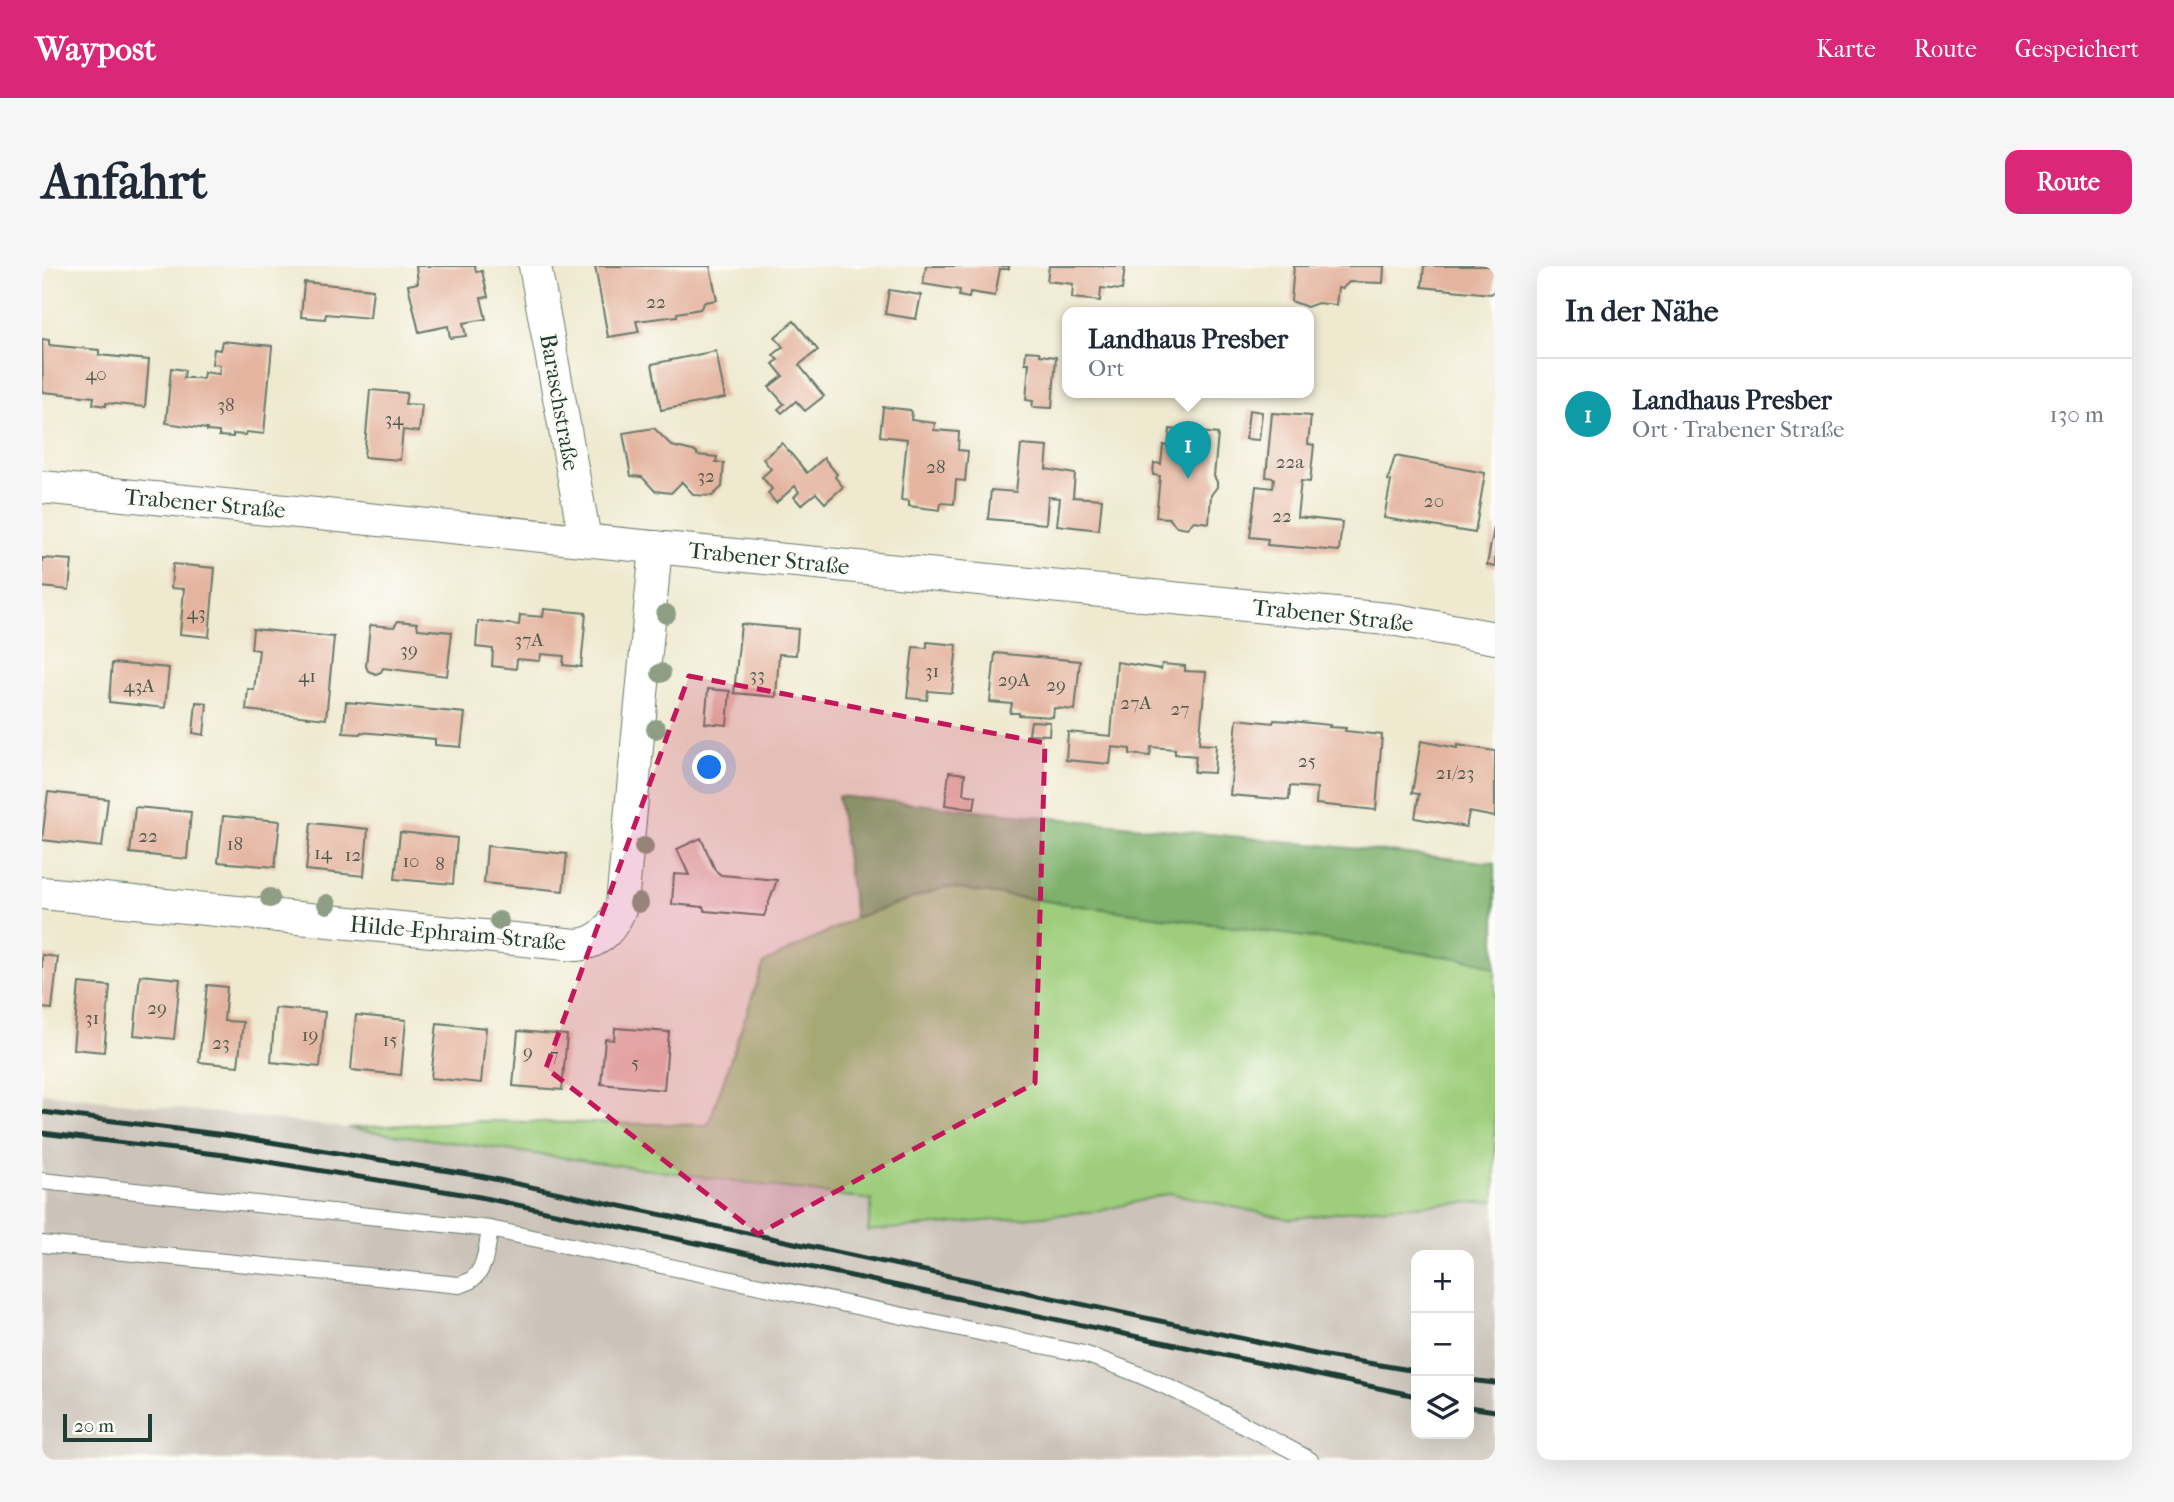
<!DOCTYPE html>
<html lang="de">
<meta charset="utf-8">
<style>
body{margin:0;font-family:"IM FELL French Canon",serif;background:#f6f6f7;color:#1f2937}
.controls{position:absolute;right:21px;bottom:21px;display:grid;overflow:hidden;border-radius:14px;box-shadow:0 7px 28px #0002}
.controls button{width:63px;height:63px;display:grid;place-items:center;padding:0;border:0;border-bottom:2px solid #e0e1e3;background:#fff;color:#1f2937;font:35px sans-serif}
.scale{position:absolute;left:21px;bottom:18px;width:89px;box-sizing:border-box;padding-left:7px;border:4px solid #1f3d34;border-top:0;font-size:19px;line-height:24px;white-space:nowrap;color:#1f3d34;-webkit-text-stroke:5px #fdfcf7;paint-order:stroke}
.you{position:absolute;left:668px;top:502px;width:24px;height:24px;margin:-18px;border:5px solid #fff;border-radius:50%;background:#1a73e8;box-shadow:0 0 0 10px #1a73e833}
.badge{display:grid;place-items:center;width:46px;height:46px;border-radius:50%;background:#db2777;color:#fff;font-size:23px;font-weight:700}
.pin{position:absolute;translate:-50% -58px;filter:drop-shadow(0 2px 4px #0008)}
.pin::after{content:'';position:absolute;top:37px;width:24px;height:21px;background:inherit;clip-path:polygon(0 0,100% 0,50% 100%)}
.popup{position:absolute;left:1020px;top:41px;width:252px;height:91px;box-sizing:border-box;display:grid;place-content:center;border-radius:14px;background:#fff;filter:drop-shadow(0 2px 5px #0005);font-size:23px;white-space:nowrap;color:#747a83}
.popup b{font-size:26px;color:#1f2937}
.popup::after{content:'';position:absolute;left:50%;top:100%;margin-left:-14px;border:14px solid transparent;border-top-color:#fff}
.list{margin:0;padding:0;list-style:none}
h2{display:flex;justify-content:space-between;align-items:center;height:91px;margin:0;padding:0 28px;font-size:30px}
h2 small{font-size:23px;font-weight:400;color:#747a83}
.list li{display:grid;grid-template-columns:46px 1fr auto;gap:21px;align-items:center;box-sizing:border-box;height:112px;padding:0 28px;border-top:2px solid #e0e1e3}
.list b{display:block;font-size:26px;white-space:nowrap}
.list p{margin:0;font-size:23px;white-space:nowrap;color:#747a83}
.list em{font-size:23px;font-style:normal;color:#747a83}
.icon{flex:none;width:38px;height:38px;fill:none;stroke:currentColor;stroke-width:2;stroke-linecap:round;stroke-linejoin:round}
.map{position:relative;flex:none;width:1453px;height:1194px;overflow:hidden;border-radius:14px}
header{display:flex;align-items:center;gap:42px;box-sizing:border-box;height:98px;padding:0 35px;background:#db2777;color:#fff}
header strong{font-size:33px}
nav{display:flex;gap:38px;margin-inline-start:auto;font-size:24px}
.intro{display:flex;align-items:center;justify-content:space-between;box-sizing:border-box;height:168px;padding:0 42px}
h1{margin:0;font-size:49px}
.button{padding:18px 32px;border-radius:14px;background:#db2777;color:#fff;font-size:24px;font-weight:700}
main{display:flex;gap:42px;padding:0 42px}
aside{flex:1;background:#fff;border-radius:14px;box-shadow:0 7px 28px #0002}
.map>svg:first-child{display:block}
.industrial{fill:#cbc2b8;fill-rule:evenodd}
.green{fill:#9ece7c;stroke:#5e8658;stroke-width:2}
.forest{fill:#7eb16c;stroke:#4e7750;stroke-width:2}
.building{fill:#e4b49f}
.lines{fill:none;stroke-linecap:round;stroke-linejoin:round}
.service-casing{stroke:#67796a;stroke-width:18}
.minor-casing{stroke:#67796a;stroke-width:34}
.service{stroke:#fff;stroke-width:16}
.minor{stroke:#fff;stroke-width:32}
.rail{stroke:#1f3d34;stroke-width:5}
.tree{fill:#8e9e84}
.marked{fill:#c2185b;fill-opacity:0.2;stroke:#c2185b;stroke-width:5;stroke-dasharray:14 9;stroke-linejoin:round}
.labels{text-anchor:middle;stroke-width:6;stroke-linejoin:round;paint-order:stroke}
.number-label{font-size:19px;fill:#505b4f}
.street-label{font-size:23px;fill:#1f3d34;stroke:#fdfcf7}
</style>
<header>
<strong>Waypost</strong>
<nav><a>Karte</a><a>Route</a><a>Gespeichert</a></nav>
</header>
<div class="intro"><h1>Anfahrt</h1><a class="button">Route</a></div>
<main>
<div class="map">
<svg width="1453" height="1194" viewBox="0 0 1453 1194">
<rect width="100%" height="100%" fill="#fdfcf7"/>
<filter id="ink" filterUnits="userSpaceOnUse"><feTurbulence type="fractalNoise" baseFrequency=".0143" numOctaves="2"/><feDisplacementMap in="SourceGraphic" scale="14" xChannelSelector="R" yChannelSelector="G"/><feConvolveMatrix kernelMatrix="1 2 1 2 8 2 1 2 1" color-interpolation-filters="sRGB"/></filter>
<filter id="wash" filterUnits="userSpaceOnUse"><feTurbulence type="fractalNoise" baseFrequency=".00686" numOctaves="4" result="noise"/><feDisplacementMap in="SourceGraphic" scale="28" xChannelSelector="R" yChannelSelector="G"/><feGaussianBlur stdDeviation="1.57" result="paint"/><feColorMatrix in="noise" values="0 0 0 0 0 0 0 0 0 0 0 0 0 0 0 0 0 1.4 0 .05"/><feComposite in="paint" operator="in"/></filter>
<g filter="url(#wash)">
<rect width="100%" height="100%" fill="#eee9cf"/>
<path class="industrial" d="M0,827L305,862L831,934L827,965L1058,945L1128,927L1247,953L1332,942L1453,935V1194H0ZM1374,989H1427V1168H1374Z"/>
<path class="green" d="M903,621L1436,695L1453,703V935L1332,942L1247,953L1128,927L1058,945L826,965L830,934L305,862L439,855L666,859L722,697L813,652Z"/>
<path class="forest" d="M796,530L1453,597V703L1436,695L904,621L813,652Z"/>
<g id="blocks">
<g class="building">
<path d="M374,0H433L434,6L440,5L446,31L439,32L444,53L421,57L424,70L408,72L406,60L377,66L366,19L376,17Z"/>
<path d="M553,0H668L675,34L663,36L658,43L635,47V50L594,55L597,66L566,71Z"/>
<path d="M884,0H967V3H958L953,30L928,26L927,32L917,30L918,24L881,18Z"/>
<path d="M1007,0H1083L1080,24L1059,22L1058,35L1030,32L1031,18L1005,15Z"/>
<path d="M1252,0H1342L1341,17L1307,16L1300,23L1296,22L1294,39L1276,37L1265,41L1249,35Z"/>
<path d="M1382,0H1453V24L1449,28L1380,21Z"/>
<path d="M262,16L331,23L328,52L284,48L283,53L259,51Z"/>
<path d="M847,24L879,29L874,53L843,48Z"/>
<path d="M752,55L776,84L757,99L782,130L763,145L754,135L740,147L736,143L742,138L727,121L741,110L731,98L736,94L731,89L741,81L733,71Z"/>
<path d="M0,73L7,74V79L57,84V89L107,94L103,141L64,137V140L51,138L52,131L1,126Z"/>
<path d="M180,75L230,80L222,168L204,166L203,169L191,168V171L177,170V166L165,165V163L124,157L129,102L143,104L142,112H161L162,106L177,108L178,99L170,98L172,83L178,84Z"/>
<path d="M674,85L683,132L619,144L610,98Z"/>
<path d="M984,85L997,86L998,89L1014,91L1010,142L990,141L991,135L984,134L987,97H983Z"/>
<path d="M328,124L365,127L363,138L380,139L377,166L361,164L358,194L322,191Z"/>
<path d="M841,141L868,144L870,146L869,154L893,157L892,164L917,166L916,184L926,185L923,215L914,214L912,238L899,237L898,244L867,240V235L859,234L865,173L838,170Z"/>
<path d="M1207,144L1220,146L1217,174L1204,173Z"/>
<path d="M1230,147L1269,150L1266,178L1272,179L1268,216L1259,215L1255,251L1300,256L1297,285L1225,279L1226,273L1208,271L1214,220L1231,222L1232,212L1224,211Z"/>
<path d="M612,162L630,180L655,186V189L675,191L674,196L682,197L680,221L670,230L652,229L640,216L629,227L613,225L600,211L589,210L581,167Z"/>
<path d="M1128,163L1176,168L1172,210L1175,216V221L1169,229L1167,257L1152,255L1145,262L1134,260L1127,252L1114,251L1118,210L1111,209L1112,197L1119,198L1121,179L1132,180V175H1127Z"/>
<path d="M740,177L765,207L782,192L795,208L793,211L801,221L783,237L774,227L759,239L752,231L757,226L753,220L734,237L726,227L730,223L720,211L729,203L721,193Z"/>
<path d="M979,179L1006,181L1004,203L1033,208L1031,231L1060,233L1057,264L1015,259L1018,232L1006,231L1004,258L946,253L949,224L974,226Z"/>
<path d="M1353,190L1443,207L1433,267L1342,252L1349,215L1346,214Z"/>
<path d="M1452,261H1453V301L1445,299Z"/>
<path d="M0,292L30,294L27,324L0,321Z"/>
<path d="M131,298L173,302L167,371L138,368L142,323L129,322Z"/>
<path d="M502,343L544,347L539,401L521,399L522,390L499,388L498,395L475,393L474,403L450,400L451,383L434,381L436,355L477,359L478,349L501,351Z"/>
<path d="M356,355L375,357L376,363L410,366L405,410L341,402L339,406L334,408L326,405L324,400L328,359L352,361Z"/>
<path d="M699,358L756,363L754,389L737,388L734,431L692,427Z"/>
<path d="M211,363L292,371L284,453L204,444L206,423L212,424L217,384L209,383Z"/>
<path d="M885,376L915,379L910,427L886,425L885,434L865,432L871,381L885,382Z"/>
<path d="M953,387L1038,395L1033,444L1012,442L1011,451L977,449V447H968L970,438L948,436Z"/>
<path d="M1075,396L1119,403L1120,398L1143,400V405L1164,406L1157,478L1174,479L1172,507L1152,506L1154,490L1133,488V483L1109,481L1108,490L1088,488V483L1070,481L1068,498L1024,494L1026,466L1069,470Z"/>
<path d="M70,397L127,402L123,442L67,436Z"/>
<path d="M666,423L688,425L685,459L663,457Z"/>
<path d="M154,436L165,437L162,469L151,467Z"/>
<path d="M304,436L423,447L419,481L393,479V473L319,466L318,468L301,467Z"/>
<path d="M1195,453L1231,457L1232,454L1249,455L1288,459L1287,461L1304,462L1303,465L1340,469L1334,544L1274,538L1275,522L1248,520L1247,534L1188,529Z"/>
<path d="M989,455L1008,456L1007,469L987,468Z"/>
<path d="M1379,475L1415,482V479L1453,485V551L1427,546L1424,561L1373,552L1377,528L1370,527Z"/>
<path d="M907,506L923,508L921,528L934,530L932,543L903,539Z"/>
<path d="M6,526L66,533L60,581L0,574Z"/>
<path d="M93,541L149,546L145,593L88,587Z"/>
<path d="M181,550L238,555L233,601L176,596Z"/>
<path d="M269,557L326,563L322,610L264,604Z"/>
<path d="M358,566L415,572L411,618L353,613Z"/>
<path d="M659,572L673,604L679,609L735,614L722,650L663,645L661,641L630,638L632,608L647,609L635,583Z"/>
<path d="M445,580L525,588L521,625L442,617Z"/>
<path d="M0,689L16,691L10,743L0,742Z"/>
<path d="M98,709L138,713L132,773L92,769Z"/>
<path d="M37,717L68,720L62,786L31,783Z"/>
<path d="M165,719L185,721L182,755L201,756L196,800L157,796Z"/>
<path d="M233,742L283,746L278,801L229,796Z"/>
<path d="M314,749L364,754L359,809L309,804Z"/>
<path d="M395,757L444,762L439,817L389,812Z"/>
<path d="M573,762L627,766L622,824L559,818L563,773L572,774Z"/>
<path d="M476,765L525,769L520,824L471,820Z"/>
</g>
</g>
</g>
<g filter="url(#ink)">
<use href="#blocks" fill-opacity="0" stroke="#67796a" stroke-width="2"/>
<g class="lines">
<defs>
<g id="service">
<path d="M0,915L448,963L1042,1088C1121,1114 1195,1155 1268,1194"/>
<path d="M0,978L417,1019C444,1013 444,986 448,963"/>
</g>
<g id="minor">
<path d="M493,0L543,273"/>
<path d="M0,221L1355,354L1453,372"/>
<path d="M0,627L534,679C560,677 572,660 580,638L614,281"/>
</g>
</defs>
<use href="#service" class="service-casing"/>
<use href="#minor" class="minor-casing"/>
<use href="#service" class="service"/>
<use href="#minor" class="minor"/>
<g class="rail">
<path d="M0,846L191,870L438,910L1278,1089L1374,1105"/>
<path d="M0,867L190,890L438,931L1374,1130"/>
<path d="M1427,1114L1453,1117"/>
<path d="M1427,1141L1453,1145"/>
</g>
</g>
<g class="tree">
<circle cx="624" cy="348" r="10"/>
<circle cx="619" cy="407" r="10"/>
<circle cx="614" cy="463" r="10"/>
<circle cx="602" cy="581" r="10"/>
<circle cx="228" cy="632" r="10"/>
<circle cx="597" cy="637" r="10"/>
<circle cx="285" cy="638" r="10"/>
<circle cx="457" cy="655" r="10"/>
</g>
</g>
<path class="marked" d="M647,410L1003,477L993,817L716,968L504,802Z"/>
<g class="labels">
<g class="number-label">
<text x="614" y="42">22</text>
<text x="54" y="114">40</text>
<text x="184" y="145">38</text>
<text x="352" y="159">34</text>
<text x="1248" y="202">22a</text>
<text x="894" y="207">28</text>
<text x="664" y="216">32</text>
<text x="1392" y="241">20</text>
<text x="1240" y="256">22</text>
<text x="154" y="353">43</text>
<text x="487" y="380">37A</text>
<text x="367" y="390">39</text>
<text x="890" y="411">31</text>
<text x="715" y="415">33</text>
<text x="265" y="416">41</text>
<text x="972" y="420">29A</text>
<text x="1014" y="425">29</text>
<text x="97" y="426">43A</text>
<text x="1094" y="443">27A</text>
<text x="1138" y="449">27</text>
<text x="1265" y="501">25</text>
<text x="1413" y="513">21/23</text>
<text x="106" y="576">22</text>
<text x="193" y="584">18</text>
<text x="281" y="593">14</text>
<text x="311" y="595">12</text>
<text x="369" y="601">10</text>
<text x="398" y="604">8</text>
<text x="115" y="748">29</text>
<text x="50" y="758">31</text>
<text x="268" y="775">19</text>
<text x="348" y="780">15</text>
<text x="179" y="783">23</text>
<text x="486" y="792">9</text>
<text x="512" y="795">7</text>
<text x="593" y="803">5</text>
</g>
<g class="street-label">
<text transform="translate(518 136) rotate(80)" y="8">Baraschstraße</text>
<text transform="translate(163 237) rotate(5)" y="8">Trabener Straße</text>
<text transform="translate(727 292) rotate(6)" y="8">Trabener Straße</text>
<text transform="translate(1291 349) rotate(6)" y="8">Trabener Straße</text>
<text transform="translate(416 667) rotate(5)" y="8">Hilde-Ephraim-Straße</text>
</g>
</g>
</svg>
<div class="controls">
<button>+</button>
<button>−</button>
<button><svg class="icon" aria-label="layers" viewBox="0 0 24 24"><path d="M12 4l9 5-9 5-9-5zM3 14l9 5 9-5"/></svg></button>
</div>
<div class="scale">20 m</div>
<div class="you"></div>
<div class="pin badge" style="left:1146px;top:213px;background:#0f9aa8">1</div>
<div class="popup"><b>Landhaus Presber</b>Ort</div>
</div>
<aside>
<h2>In der Nähe<small></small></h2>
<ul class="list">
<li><span class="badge" style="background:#0f9aa8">1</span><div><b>Landhaus Presber</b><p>Ort · Trabener Straße</p></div><em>130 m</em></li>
</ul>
</aside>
</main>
